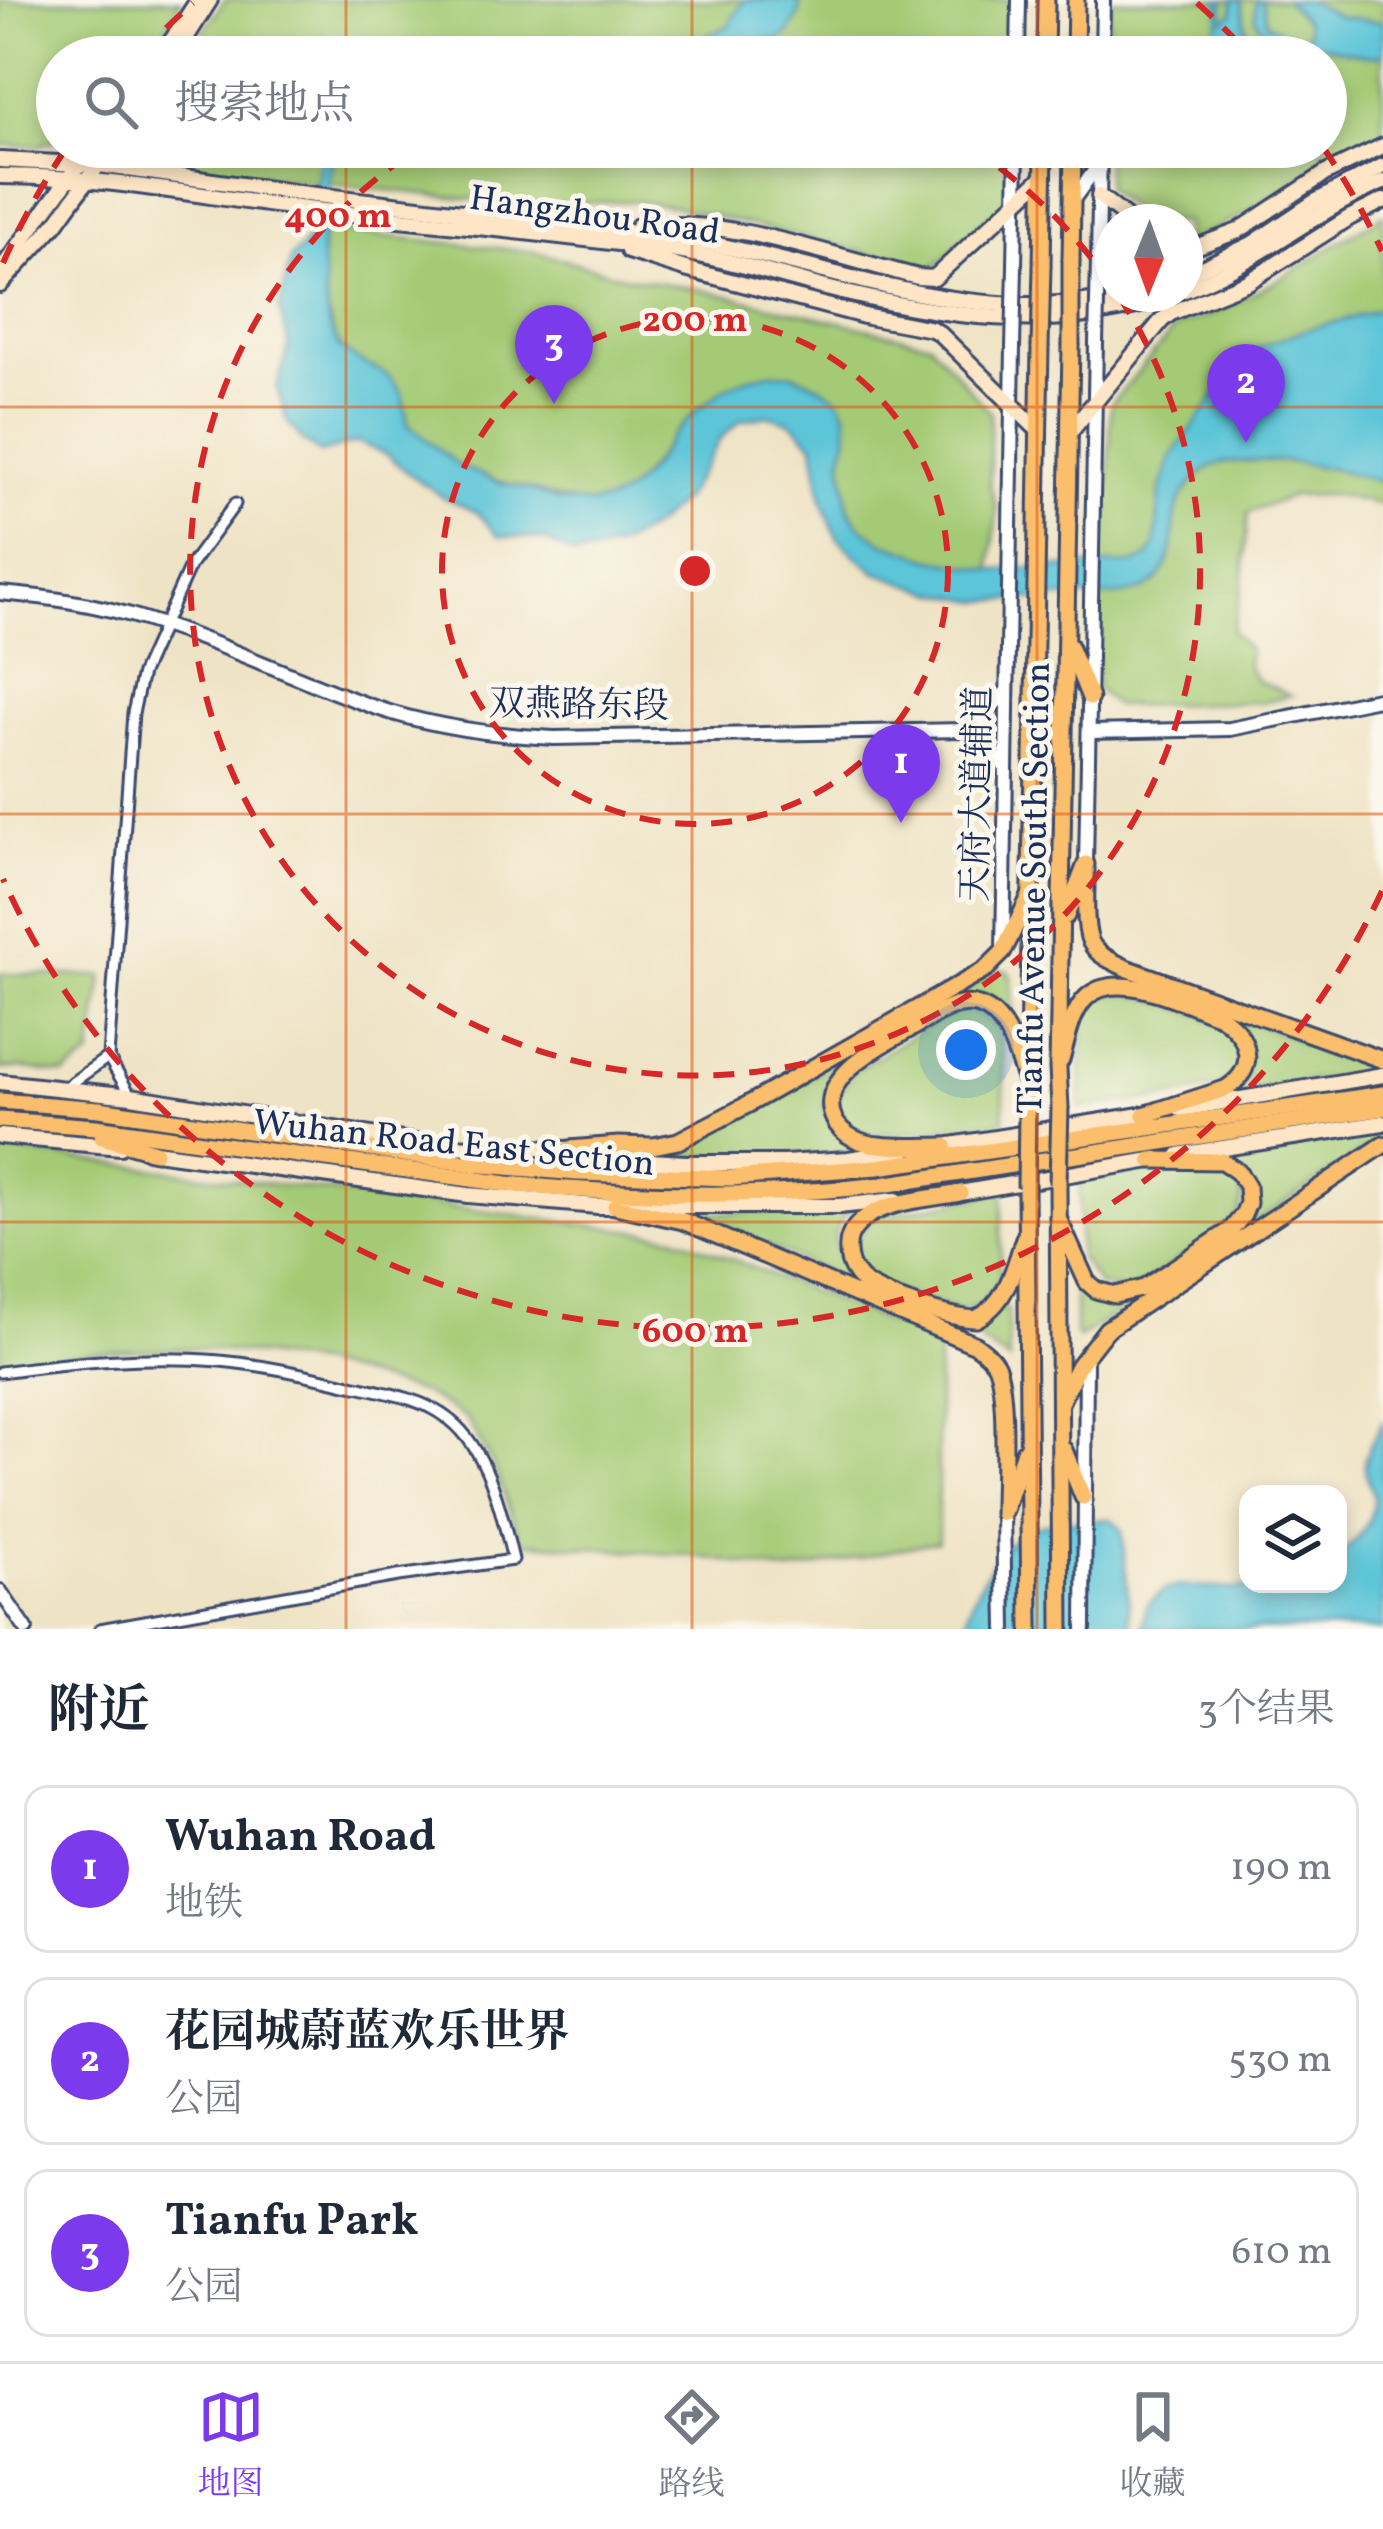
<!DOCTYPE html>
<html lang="zh">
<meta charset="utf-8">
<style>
body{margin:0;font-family:Vollkorn,"Noto Serif SC",serif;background:#f2f2f3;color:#1f2937}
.controls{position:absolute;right:36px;bottom:36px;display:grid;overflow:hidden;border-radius:24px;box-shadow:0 6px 18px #0003}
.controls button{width:108px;height:108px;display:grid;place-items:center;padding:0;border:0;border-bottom:3px solid #e0e1e3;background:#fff;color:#1f2937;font:60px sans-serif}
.compass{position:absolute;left:1095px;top:204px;width:108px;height:108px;border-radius:50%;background:#fff;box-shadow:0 6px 18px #0003;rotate:181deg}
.you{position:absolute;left:966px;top:1050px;width:42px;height:42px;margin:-30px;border:9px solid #fff;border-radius:50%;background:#1a73e8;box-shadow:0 0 0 18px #1a73e833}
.badge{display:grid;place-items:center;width:78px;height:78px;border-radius:50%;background:#7c3aed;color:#fff;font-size:39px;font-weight:700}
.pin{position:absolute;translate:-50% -99px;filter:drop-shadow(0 3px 6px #0008)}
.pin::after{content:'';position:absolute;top:63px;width:42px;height:36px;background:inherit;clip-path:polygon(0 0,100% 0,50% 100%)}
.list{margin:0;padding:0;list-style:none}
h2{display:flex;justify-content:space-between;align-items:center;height:156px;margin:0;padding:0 48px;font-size:51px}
h2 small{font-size:39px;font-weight:400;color:#747a83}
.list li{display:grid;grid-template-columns:78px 1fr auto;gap:36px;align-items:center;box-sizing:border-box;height:168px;margin:0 24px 24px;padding:0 24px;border:3px solid #e0e1e3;border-radius:24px}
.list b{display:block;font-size:45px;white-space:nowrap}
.list p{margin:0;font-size:39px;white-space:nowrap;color:#747a83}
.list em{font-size:39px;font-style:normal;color:#747a83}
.icon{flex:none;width:66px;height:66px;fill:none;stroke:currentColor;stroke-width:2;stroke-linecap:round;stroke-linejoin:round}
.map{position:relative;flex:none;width:1383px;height:1629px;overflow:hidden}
.search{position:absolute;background:#fff;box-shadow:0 6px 18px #0003;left:36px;right:36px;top:36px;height:132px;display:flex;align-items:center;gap:30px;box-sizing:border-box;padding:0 42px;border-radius:66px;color:#747a83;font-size:45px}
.sheet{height:732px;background:#fff}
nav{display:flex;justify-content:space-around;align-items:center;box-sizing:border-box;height:168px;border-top:3px solid #e0e1e3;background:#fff;font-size:33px;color:#747a83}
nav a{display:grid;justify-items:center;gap:6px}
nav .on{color:#7c3aed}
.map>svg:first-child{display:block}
.green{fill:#a4ca74;stroke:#607c69;stroke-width:3}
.water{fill:#5cc5d8;stroke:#3c7a9b;stroke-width:3}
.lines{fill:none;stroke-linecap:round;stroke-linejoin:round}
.minor-casing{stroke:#3b4a6d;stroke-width:15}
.tertiary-casing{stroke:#3b4a6d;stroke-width:18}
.secondary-casing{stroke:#3b4a6d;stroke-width:20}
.primary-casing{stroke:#3b4a6d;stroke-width:21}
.trunk-casing{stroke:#3b4a6d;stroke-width:21}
.minor{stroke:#fff;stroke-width:9}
.tertiary{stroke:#fff;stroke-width:12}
.secondary{stroke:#fde5c5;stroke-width:14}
.primary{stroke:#fabe6d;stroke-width:15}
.trunk{stroke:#fabe6d;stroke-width:15}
.tertiary-bridge-casing{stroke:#3b4a6d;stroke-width:18;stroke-linecap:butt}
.trunk-bridge-casing{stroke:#3b4a6d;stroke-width:21;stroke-linecap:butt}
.tertiary-bridge{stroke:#fff;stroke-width:12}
.trunk-bridge{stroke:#fabe6d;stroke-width:15}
.grid{fill:none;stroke:#de5710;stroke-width:3;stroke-opacity:0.55}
.ring{fill:none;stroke:#d62828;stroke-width:6;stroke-dasharray:21 15}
.labels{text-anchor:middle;stroke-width:10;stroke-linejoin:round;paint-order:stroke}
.street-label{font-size:36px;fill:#1b2f5e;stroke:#fbf7ec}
.centre{fill:#d62828;stroke:#fbf7ec;stroke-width:6}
.ring-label{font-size:36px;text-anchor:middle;font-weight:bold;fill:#d62828;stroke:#fbf7ec;stroke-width:10;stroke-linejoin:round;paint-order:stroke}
</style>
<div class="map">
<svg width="1383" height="1629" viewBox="0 0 1383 1629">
<rect width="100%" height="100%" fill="#fbf7ec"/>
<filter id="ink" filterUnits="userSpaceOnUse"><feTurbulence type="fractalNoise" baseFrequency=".00833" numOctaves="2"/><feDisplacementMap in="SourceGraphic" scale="24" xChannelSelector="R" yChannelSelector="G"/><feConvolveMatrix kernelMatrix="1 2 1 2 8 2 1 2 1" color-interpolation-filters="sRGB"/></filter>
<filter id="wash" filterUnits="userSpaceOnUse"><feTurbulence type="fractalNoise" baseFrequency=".004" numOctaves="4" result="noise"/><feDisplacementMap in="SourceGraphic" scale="48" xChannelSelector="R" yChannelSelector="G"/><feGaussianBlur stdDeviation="2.7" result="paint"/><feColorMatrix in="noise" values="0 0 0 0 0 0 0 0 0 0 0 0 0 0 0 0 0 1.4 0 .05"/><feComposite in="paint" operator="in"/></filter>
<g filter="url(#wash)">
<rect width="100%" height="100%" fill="#efe3c5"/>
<g class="green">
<path d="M0,0H181L165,30L144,57H57V139L38,146L0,145Z"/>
<path d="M225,0H1012L1011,57H185Z"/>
<path d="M1109,0H1383V132L1324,160L1245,214L1185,244V222H1149L1106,189V147H1326V57H1108Z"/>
<path d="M139,147H1010L1009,198L932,269L673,206L630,201L528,205L302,181L145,160Z"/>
<path d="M1383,215V505L1337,495L1292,496L1248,513L1243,584L1232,632L1249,650L1247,664L1256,680L1291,695L1262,702L1115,706L1096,688L1098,511L1109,482L1111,404L1176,327L1213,314L1273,283Z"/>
<path d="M323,230L536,252L626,277L698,289L930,343L990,413V485L997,510L991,570L932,559L883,543L859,525L848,508L842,458L848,436L846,412L697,410C689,419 680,427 672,437C656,456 646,478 625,493C594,515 559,498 528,489C504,482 479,479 458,465C440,454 424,438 408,424C395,358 382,385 344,350C324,331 320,257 323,230Z"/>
<path d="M997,970H1006L1011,975L1013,1020C991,1004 985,997 957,998L836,1068C812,1106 826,1125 859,1149L825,1155L664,1157L695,1144Z"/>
<path d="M0,974L103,976L91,1056L65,1075L21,1068L0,1069Z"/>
<path d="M1122,994C1145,996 1212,1016 1229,1031C1235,1037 1240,1047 1241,1056C1241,1065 1236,1076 1229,1081C1205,1096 1113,1103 1080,1108L1083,1025L1090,1004L1104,997Z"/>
<path d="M971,1010C980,1014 991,1019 996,1028C1008,1047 1003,1097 1004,1121L896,1134H867L849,1127L839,1116L837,1099L853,1071L935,1022L956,1011Z"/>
<path d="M1231,1015L1377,1070L1227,1095L1248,1077Z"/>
<path d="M1383,1129V1138L1079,1338L1075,1334V1284L1078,1282L1099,1299L1116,1301L1253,1210L1219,1153Z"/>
<path d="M0,1149L674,1236L938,1342V1541L790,1572L696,1556L521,1542L494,1467L466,1418L423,1393L322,1365L247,1353L194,1348L92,1352L0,1363Z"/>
<path d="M1184,1163C1193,1164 1204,1162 1213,1165C1235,1170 1249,1195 1237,1215C1230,1226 1149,1281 1136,1287C1124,1292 1111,1289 1099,1286L1079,1256L1080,1178Z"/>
<path d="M1003,1192L999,1284L984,1302L961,1311C920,1299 806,1275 875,1217Z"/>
<path d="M857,1207C825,1226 832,1252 851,1278L984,1322L1003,1307L1008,1310L1009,1361L975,1337L696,1214Z"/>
</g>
<g class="water">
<path d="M744,0H798L800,10L796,20L789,33L779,40L751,42L737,47L722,57H659L728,26Z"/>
<path d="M1219,0H1224V21L1233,13V0H1241L1246,29L1252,36L1259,35L1262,30L1255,17L1256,0H1262L1267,23L1296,40L1308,34L1306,22L1285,0H1306L1340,17L1383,22V55L1369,56L1317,44L1306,46L1270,44L1249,57H1217L1210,44L1219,21Z"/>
<path d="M323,147H343L332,162L321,249L328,322L339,347L359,361L386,374L402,392L408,425L459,466L501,483L528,489L559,501L589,504L610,501L628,491L652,466L670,438L697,410L724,389L747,378L771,373L793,374L819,385L839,399L846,412L848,436L842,458L848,508L859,525L883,543L932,559L991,570L1132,564L1147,558L1155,547L1160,492L1171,458L1240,361C1281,329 1335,326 1383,308V483C1335,468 1287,457 1236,462C1230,462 1223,462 1218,464C1202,469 1186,488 1179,503C1172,518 1175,533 1172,548C1164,584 1147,593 1113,596L980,601L932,592L877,573L853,553L836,536L822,500L814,445L793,423L767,415L740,421L721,438L684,499L650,529L614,548L575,556L543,539L498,536L478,513L443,497L407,472L388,455L357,442L320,453L303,441L287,422L277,388L289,345L279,309L291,258L306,243Z"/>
<path d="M1383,1420V1629H1142L1147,1605L1164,1590L1180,1586L1234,1589L1276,1584H1338V1555C1356,1543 1372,1524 1373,1501C1374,1488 1364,1476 1365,1464C1366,1447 1378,1435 1383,1420Z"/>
<path d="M1111,1519L1122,1530L1131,1629H970L967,1626C966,1609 974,1597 982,1581C1017,1516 1044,1523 1111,1519Z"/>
</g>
</g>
<g filter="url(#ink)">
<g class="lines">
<defs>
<g id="minor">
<path d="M108,1057L133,713L142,673L190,566L235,504"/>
<path d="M66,1087L108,1057L131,1096"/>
<path d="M0,1372C72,1362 147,1355 220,1361C266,1365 311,1376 356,1386C388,1393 424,1399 450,1420C489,1451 502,1514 513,1560L398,1576L100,1629"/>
</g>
<g id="tertiary">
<path d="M1018,57L1019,0"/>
<path d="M1102,57L1103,0"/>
<path d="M1072,201L1099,164"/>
<path d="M1098,260L1100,147"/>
<path d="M1015,267L1017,147"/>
<path d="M0,593C49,597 97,604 144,619C222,643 297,680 374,707C432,727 493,735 554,738L963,730L980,719L1007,691"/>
<path d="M963,730L972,734L1006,768"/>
<path d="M1089,732L1230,729L1383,698"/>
<path d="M1086,864L1096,343"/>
<path d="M1003,951L1013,347"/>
<path d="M1003,1513L1005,1629"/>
<path d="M0,1591L26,1629"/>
<path d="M1084,1629L1086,1360"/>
</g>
<g id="secondary">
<path d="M161,57L198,0"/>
<path d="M174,57L210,0"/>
<path d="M0,160L99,165L299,193L677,237C830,263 970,332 1129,294"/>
<path d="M0,176C100,176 199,196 298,208C424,223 551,232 677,251C725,259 771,273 818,286C934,316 1059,337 1175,294"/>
<path d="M1099,196L1132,222"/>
<path d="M638,226C731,217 829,255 918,277L934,278L1043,177"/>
<path d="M628,251L685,269L868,317L932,329L939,333L1039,431"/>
<path d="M1185,251L1238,231L1326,173L1383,146"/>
<path d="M0,271L92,147"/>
<path d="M1185,276L1252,244L1313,203L1383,166"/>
<path d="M0,285L55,225L111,147"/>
<path d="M1185,290C1257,263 1313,211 1383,182"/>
<path d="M1071,431L1162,320L1171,313L1248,282L1349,218L1383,201"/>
<path d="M0,1082L131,1096L440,1146L569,1149L614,1159L686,1163H784L848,1159L904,1151"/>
<path d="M1181,1109L1383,1075"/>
<path d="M0,1136L120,1147"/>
<path d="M938,1147L1153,1113"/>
<path d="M148,1151L468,1195L597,1206H839L896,1200"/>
<path d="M1179,1155L1383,1123"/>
<path d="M954,1194L1157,1159"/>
</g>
<g id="primary">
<path d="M1086,868C1087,886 1082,932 1093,946C1100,957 1115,962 1126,968L1383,1060"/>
<path d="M1061,1060C1067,1040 1071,1013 1086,998C1116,967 1186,1004 1220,1016C1250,1036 1259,1069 1225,1089L1144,1115"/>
<path d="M945,1146C924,1146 901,1148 880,1145C862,1144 842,1136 834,1119C815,1077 882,1045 910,1029C930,1019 955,998 979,1006C1008,1015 1016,1055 1026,1081"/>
<path d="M569,1149L618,1145L653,1146L678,1141L747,1105L985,970L1003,952L1031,894"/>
<path d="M960,1193C931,1199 893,1200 868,1216C858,1223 848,1233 848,1246C847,1259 852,1271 861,1280C881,1297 950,1318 976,1319C1007,1303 1014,1269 1024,1238"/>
<path d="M615,1206L683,1221L976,1345C984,1351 991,1356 996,1365C1008,1391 1003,1476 1003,1509"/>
<path d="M1058,1218L1087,1282L1096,1290L1115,1295L1144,1288L1231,1230L1243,1215L1248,1203L1247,1186L1238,1172L1222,1161L1151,1160"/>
<path d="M1060,1403L1078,1366L1107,1329L1383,1145"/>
</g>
<g id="trunk">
<path d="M1045,57L1046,0"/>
<path d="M1075,57L1076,0"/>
<path d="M1071,260L1073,147"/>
<path d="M1042,266L1044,147"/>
<path d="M1069,646L1090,698"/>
<path d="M1066,916L1086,864"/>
<path d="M0,1101L99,1109L472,1164L577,1173L731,1178L878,1167L1383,1094"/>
<path d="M1060,1107L1058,1068L1071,346"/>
<path d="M1027,1112L1040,347"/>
<path d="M0,1120L96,1127L507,1184C632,1196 757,1199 882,1185L1383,1108"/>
<path d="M102,1137L155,1152"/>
<path d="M1058,1184L1061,1629"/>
<path d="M1026,1188L1030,1629"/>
<path d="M1064,1450L1083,1497"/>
<path d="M1003,1513L1024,1451"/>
</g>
</defs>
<use href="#minor" class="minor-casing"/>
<use href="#tertiary" class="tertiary-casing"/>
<use href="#secondary" class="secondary-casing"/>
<use href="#primary" class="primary-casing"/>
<use href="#trunk" class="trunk-casing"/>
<use href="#minor" class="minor"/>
<use href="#tertiary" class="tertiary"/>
<use href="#secondary" class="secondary"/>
<use href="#primary" class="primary"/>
<use href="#trunk" class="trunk"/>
<defs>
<g id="tertiary-bridge">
<path d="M1096,343L1098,260"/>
<path d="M1013,347L1015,267"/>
</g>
<g id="trunk-bridge">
<path d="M1071,346V260"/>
<path d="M1040,347L1042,266"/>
<path d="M1058,1184L1060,1107"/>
<path d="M1026,1188L1027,1112"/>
</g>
</defs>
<use href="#tertiary-bridge" class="tertiary-bridge-casing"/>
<use href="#trunk-bridge" class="trunk-bridge-casing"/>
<use href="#tertiary-bridge" class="tertiary-bridge"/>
<use href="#trunk-bridge" class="trunk-bridge"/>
</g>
</g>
<path class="grid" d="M346,0V57M692,0V57M1037,0V57M346,147V1629M692,147V1629M1037,147V1629M0,407H1383M0,814H1383M0,1222H1383"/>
<g class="ring">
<circle cx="695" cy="571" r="253"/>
<path d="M970 147A505 505 0 0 1 1111 285M1119 296A505 505 0 1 1 420 147"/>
<path d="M1382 891A758 758 0 0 1 3 879M3 263A758 758 0 0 1 67 147M141 54A758 758 0 0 1 193 3M1197 3A758 758 0 0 1 1249 54M1323 147A758 758 0 0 1 1382 251"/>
</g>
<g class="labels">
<g class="street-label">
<text transform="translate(595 213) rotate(8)" y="13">Hangzhou Road</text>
<text transform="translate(579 703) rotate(1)" y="13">双燕路东段</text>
<text transform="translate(975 794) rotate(-89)" y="13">天府大道辅道</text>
<text transform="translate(1032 888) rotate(-89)" y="13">Tianfu Avenue South Section</text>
<text transform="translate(454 1141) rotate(6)" y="13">Wuhan Road East Section</text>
</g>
</g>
<circle cx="695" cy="571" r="18" class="centre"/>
<g class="ring-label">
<text x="338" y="227">400 m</text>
<text x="695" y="331">200 m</text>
<text x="695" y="1342">600 m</text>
</g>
</svg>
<div class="controls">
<button><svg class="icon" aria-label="layers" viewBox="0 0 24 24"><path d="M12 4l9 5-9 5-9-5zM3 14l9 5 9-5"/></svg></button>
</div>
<svg class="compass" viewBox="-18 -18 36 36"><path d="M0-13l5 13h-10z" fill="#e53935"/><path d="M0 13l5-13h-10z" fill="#747a83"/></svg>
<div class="you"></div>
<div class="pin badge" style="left:901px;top:823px">1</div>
<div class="pin badge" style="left:1246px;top:443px">2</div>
<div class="pin badge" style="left:554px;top:404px">3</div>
<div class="search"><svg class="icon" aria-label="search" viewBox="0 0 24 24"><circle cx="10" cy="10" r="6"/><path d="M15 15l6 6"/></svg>搜索地点</div>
</div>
<section class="sheet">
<h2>附近<small>3个结果</small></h2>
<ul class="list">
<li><span class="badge">1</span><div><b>Wuhan Road</b><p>地铁</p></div><em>190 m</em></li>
<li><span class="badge">2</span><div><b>花园城蔚蓝欢乐世界</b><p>公园</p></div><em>530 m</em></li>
<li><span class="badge">3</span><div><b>Tianfu Park</b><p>公园</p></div><em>610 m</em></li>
</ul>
</section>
<nav>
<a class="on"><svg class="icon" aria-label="map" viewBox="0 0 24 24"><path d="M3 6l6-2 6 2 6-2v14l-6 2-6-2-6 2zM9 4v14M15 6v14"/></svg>地图</a>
<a><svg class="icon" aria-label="directions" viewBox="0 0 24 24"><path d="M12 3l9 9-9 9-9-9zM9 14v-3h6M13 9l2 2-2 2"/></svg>路线</a>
<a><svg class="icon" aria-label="saved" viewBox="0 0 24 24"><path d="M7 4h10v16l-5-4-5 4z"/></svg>收藏</a>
</nav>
